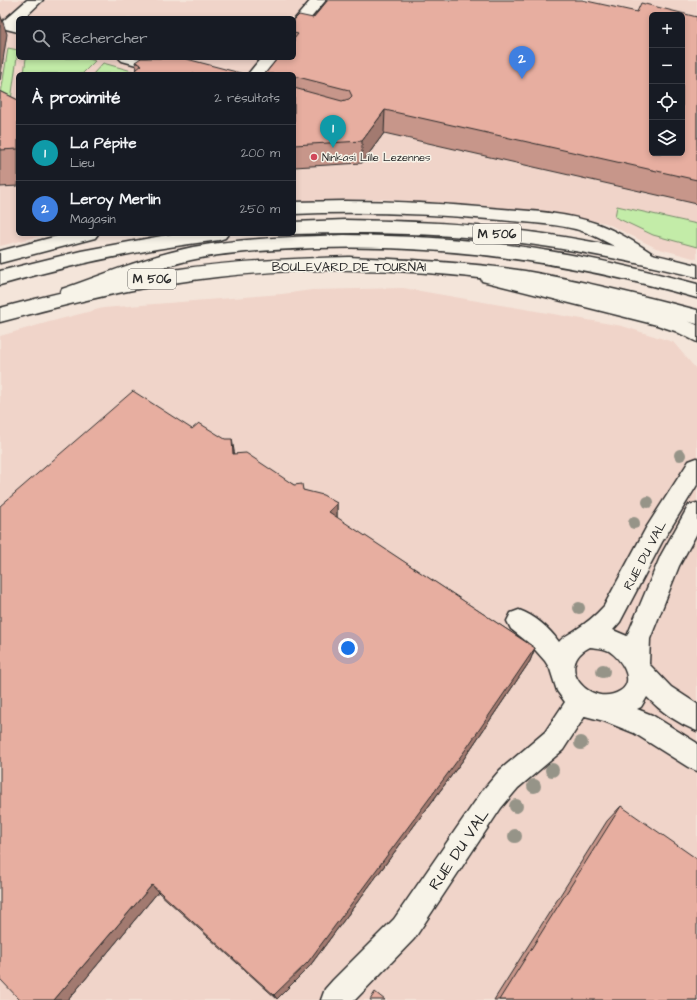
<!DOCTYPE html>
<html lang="fr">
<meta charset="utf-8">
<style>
body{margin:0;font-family:"Architects Daughter",sans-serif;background:#20242c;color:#f1f3f6}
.controls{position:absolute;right:12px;top:12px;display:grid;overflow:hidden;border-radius:6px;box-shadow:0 2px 6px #0003}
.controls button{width:36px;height:36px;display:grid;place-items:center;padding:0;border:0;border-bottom:1px solid #363941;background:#171b24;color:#f1f3f6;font:20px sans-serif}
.you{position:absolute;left:348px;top:648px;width:14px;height:14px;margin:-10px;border:3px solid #fff;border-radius:50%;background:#1a73e8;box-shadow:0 0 0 6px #1a73e833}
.badge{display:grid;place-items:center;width:26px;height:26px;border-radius:50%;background:#7c3aed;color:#fff;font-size:13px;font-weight:700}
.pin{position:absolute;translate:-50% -33px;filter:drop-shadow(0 1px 2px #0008)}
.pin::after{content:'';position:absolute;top:21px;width:14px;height:12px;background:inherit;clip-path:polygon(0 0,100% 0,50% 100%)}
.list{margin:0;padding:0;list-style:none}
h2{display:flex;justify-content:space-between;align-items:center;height:52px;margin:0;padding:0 16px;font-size:17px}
h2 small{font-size:13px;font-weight:400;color:#9ea1a6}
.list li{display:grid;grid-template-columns:26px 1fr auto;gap:12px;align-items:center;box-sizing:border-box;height:56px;padding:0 16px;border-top:1px solid #363941}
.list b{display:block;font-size:15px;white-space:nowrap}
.list p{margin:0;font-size:13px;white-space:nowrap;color:#9ea1a6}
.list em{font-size:13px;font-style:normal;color:#9ea1a6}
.icon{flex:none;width:22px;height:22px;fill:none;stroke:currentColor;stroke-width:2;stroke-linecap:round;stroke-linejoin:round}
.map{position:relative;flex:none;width:697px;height:1000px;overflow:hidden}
.search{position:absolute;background:#171b24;box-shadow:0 2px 6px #0003;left:16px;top:16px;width:280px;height:44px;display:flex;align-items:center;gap:10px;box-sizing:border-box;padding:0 14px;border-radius:6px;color:#9ea1a6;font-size:15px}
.panel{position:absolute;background:#171b24;box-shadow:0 2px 6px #0003;left:16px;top:72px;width:280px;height:164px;border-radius:6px}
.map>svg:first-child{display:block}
.built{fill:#f0d4c9;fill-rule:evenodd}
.green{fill:#c3eca8;stroke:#778c6a}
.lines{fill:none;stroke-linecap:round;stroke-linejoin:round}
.minor-casing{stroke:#2b2b2b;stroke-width:3}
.major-casing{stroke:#2b2b2b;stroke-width:3}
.minor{fill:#f7f3e8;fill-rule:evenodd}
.major{fill:#f7f3e8;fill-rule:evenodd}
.tree{fill:#969488}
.wall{fill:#c7968a;stroke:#2b2b2b}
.shaded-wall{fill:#a27a70;stroke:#2b2b2b}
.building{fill:#e7aea0;stroke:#2b2b2b;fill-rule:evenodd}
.poi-dot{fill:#d1495b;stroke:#f7f3e8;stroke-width:1.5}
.labels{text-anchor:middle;stroke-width:3;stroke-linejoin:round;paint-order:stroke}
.far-poi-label{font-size:11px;fill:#2b2b2b;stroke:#f7f3e8;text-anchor:start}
.shield{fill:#f7f3e8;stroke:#686764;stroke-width:1}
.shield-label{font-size:12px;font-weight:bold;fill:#2b2b2b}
.street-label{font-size:13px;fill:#2b2b2b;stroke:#f7f3e8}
.near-street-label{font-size:16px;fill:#2b2b2b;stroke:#f7f3e8}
</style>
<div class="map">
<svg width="697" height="1000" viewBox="0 0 697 1000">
<rect width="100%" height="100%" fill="#f4e5da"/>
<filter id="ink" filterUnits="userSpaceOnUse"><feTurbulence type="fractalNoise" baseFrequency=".025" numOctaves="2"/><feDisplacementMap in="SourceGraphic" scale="8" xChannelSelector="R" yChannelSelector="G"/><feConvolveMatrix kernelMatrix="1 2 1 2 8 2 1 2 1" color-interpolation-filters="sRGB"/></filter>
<g filter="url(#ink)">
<g class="built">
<path d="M3,0H697V259L656,248L606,223L555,214L476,205L378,199L294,201V74H18V234H49L0,246V2ZM652,15H682V153H652ZM18,18H294V58H18Z"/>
<path d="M403,288L622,326L673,342L697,370V1000H0V336L49,322L103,308L282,294L312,290Z"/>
</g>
<g class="green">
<path d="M8,48L18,50L11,100H0Z"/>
<path d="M26,58H86L95,61L82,74H24Z"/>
<path d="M103,63L143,74H93Z"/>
<path d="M617,206L697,224V247L653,235L615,217Z"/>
</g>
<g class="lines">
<defs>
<g id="minor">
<path d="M27,0H43L24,18H18V32L2,28L0,25L2,22Z"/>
<path d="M311,0H326L299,32L294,33V20Z"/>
<path d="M119,58H144L192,71L195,74H169L122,61Z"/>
<path d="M261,58H277L264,74H248Z"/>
<path d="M345,201C398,201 450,204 502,209C534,211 567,213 598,224C619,232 638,244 656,256L659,260L656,264L650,266L644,264C625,253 606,240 585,232C559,223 528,223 501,220C432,214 363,211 294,214V202Z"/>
<path d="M65,234H98L95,238L0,263V251Z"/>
<path d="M344,235C413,236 481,239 549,251C599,259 648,271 697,284V298C572,262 446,244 316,248C274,250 232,251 191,260C149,269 110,289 69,301L62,299L60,294L62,289C105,274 148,256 193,247C242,238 293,237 344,235Z"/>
<path d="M489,269L657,311L681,318L697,325V342L675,331L657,325L482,281L480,276L482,271Z"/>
<path d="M697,458V485L662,542L620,622L613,630L627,636L661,555L689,505L697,503V533L679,566L650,639L649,664L671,687L697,704V731C679,724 660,711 647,697L641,707L637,709L652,715L697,743V771L688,767L634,733L604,721L585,716L563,750L518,788L501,808L414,939L355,1000H321L325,989L333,980L394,919L483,790L500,770L545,732L565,702L557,691L550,669L545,661L530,644L511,629L507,621L511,613L519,610C535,616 549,628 559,642C564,636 568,635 574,631C585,624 595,616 604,606L646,528L689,461ZM590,647C597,648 603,648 609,651C620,658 637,681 620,691C591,709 552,666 590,647Z"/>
</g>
<g id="major">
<path d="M345,220C396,221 446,222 497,228C565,235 631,248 697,265V277C631,261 565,247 497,240C430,233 362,232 294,234V222Z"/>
<path d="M172,234H228L225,238L219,240C145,249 72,264 0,285V271L81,251Z"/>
<path d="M349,257C408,260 467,262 525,271C583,281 640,295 697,310V324C640,309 583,293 524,284C409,266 288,265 173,283C114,292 57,307 0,322V308C57,293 114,279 173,270C231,261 290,259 349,257Z"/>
</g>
</defs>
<use href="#minor" class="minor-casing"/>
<use href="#major" class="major-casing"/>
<use href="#minor" class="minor"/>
<use href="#major" class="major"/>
</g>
<g class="tree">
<circle cx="680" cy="455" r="6"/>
<circle cx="648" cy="502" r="6"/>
<circle cx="634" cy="523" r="6"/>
<circle cx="579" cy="608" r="6"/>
<circle cx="603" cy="671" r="7"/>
<circle cx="581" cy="743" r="7"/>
<circle cx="552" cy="770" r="7"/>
<circle cx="534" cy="786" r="7"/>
<circle cx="516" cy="806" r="7"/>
<circle cx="515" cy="836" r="7"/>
</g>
<g class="wall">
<path d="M637,12L697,17V204L384,133L362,163L294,167V20L313,18Z"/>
<path d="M135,62L244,74L137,70Z"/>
<path d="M0,91L18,100V186L0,187Z"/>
<path d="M192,429L234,454L294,485L303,490L337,503V518L535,648L530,661L463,760L309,967L277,999L158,892L68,1000H20Z"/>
<path d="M621,806L697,1000H494L607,821Z"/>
</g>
<g class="shaded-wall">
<path d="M0,14L7,34L0,80Z"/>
<path d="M385,110L384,133L362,163V141Z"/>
<path d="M232,439L235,456L233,454Z"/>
<path d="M337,503V519L329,512Z"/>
<path d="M535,648L530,661L463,760L309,967L277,999L274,995Z"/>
<path d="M152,885L158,892L68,1000H54Z"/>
</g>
<g class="building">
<path d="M328,0H582L637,12L641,3L697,17V180L385,110L362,141L294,145V88L342,101L349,99L352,96L349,90L294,76V74H265L278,58H294V39L298,34L294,33V20L299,15L313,18ZM652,15H682V153H652Z"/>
<path d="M141,58H183L244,74H131L142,65L135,62Z"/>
<path d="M0,91L18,100V149L0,150Z"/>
<path d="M133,391L192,429L199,423L225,439H232L233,454L246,453L294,485L302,484L303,490L323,495L337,503L329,512L535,648L466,749L308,962L274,995L152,885L54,1000H20L0,979V506Z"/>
<path d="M621,806L697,859V1000H499Z"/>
<path d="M375,992L385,1000H370Z"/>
</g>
</g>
<circle class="poi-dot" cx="314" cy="157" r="4"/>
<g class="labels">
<g class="far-poi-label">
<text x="322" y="161">Ninkasi Lille Lezennes</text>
</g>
<g class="shield">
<rect x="473" y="224" width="48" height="20" rx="3"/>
<rect x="128" y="269" width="48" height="20" rx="3"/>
</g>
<g class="shield-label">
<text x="497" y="238">M 506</text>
<text x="152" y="283">M 506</text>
</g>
<g class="street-label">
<text x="349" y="271">BOULEVARD DE TOURNAI</text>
<text transform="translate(644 555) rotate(-62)" y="5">RUE DU VAL</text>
</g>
<g class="near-street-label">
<text transform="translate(458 849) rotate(-56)" y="6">RUE DU VAL</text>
</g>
</g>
</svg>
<div class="controls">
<button>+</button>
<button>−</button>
<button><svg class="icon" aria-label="locate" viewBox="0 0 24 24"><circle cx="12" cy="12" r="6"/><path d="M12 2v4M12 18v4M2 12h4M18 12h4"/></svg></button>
<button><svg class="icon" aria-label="layers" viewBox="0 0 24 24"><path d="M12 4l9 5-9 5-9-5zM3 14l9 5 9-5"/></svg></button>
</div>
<div class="you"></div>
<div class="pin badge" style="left:333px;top:148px;background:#0f9aa8">1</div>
<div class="pin badge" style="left:522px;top:79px;background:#3f7fe0">2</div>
<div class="search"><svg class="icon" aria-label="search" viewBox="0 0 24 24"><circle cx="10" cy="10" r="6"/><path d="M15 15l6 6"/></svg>Rechercher</div>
<section class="panel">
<h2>À proximité<small>2 résultats</small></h2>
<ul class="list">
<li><span class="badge" style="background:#0f9aa8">1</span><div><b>La Pépite</b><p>Lieu</p></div><em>200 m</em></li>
<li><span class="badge" style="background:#3f7fe0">2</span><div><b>Leroy Merlin</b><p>Magasin</p></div><em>250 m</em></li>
</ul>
</section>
</div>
